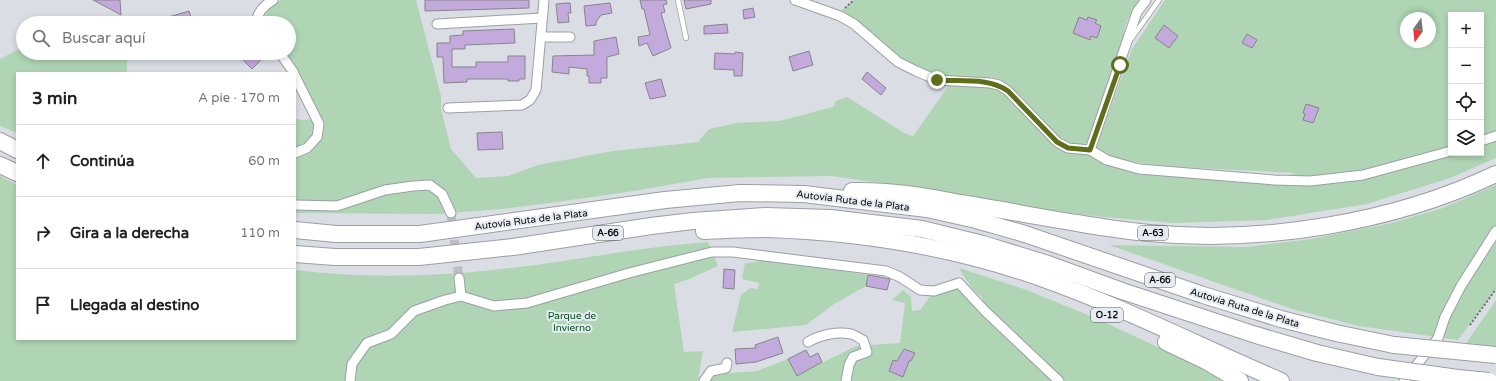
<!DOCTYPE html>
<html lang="es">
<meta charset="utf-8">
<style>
body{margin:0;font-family:"Varela Round",sans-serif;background:#f6f6f6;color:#202124}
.controls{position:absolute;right:12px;top:12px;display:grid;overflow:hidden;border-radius:0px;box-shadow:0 2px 6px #0003}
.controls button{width:36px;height:36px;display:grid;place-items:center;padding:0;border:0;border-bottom:1px solid #e0e0e0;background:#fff;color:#202124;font:20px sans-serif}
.compass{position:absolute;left:1400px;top:12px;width:36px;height:36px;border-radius:50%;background:#fff;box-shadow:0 2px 6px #0003;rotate:195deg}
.stop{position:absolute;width:12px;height:12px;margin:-9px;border:3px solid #5e6f1b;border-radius:50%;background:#fff}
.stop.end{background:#5e6f1b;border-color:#fff;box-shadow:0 1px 4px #0008}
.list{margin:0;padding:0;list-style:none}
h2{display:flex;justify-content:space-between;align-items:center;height:52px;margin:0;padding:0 16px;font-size:17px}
h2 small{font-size:13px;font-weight:400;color:#757577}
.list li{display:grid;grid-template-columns:26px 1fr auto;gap:12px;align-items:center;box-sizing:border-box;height:72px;padding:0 16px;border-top:1px solid #e0e0e0}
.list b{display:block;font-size:15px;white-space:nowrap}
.list em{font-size:13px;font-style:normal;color:#757577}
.icon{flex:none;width:22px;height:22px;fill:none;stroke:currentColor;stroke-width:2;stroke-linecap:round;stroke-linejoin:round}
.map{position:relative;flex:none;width:1496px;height:381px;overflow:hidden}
.search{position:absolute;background:#fff;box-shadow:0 2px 6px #0003;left:16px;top:16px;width:280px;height:44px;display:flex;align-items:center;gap:10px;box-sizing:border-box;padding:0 14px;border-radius:22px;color:#757577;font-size:15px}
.panel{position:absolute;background:#fff;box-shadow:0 2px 6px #0003;left:16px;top:72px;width:280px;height:268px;border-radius:0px}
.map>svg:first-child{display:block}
.green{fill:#afd5b4;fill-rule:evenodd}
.building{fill:#c3aadc;stroke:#87848b}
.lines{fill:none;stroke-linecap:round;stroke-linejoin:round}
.minor-tunnel{stroke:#bbbec4;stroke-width:9;stroke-dasharray:9 4.5;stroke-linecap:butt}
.service-casing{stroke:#9b9fa5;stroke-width:6}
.minor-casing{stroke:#9b9fa5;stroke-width:11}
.motorway-casing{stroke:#9b9fa5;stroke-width:18}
.path{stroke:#6f7276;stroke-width:2;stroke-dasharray:2 2;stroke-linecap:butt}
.service{stroke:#fff;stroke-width:4.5}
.minor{stroke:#fff;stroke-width:9}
.motorway{stroke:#fff;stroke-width:16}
.motorway-bridge-casing{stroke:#9b9fa5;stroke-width:18;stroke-linecap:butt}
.motorway-bridge{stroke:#fff;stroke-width:16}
.route{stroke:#5e6f1b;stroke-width:5}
.labels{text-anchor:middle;stroke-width:4;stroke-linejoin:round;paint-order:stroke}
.shield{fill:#e7ecf2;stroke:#4c4e52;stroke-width:1}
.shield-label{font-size:9px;font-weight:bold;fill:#0a0b0d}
.street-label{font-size:10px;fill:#0a0b0d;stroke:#e7ecf2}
.park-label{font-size:10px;fill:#02501f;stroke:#e7ecf2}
</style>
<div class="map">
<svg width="1496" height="381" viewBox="0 0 1496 381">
<rect width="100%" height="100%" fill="#dadee4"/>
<g class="green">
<path d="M281,0H416L441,96V109L451,149L476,178L508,176L538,165L613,151L698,142L709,129L736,123L779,121L833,107L836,101L847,97L906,134L913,136L952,81L999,85L1057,142L1139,169L1274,180L1296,173L1160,166L1110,158L1095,150L1132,49L1165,0H1496V158L1450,178L1367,204L1267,220L1174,223L1103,217L1031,208L895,185L831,176L708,178L634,191L550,203L501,209L438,214L295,213V118L301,120L321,119L286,53H289V23H262L269,8ZM1451,15H1481V153H1451ZM1406,18H1430V42H1406Z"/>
<path d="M854,0H1140C1130,13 1122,27 1124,43L1089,140L1084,145L1064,143L999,82L986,78L930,74L898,59L839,13Z"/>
<path d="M23,47V53H127V73H17V133L0,126V59Z"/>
<path d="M0,176L17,185V339H295V270C360,278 426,277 492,270C545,265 598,255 651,248C670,245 689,244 708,242L718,266L689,279L674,284L684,352L703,351L698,381H0Z"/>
<path d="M1496,185V289L1458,340L1359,326L1292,309L1109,245L1246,247L1311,239L1392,223L1443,208Z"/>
<path d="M763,259L868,275L866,286L834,304L806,325L732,332L741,295L750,288L758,289L759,283L742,279L745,263L756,262Z"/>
<path d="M959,268L1027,290L1095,318L1212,372L1226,381H704L711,371L731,373L757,371L788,359L797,375L856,346L900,343L905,303L892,300L903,290L911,297L912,311L920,310L934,291L959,283L984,310L982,297C971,290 966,279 959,268Z"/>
<path d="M1496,300V346L1465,345Z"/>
</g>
<g class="building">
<path d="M93,0H120L121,15L112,10Z"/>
<path d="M425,0H529V8L425,11Z"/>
<path d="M640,0H666L667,4L663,5L665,12L661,13L671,48L653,56L647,43L639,46L638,37L650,35L644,9H642Z"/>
<path d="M684,0H711V4L686,9Z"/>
<path d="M566,3H570L571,13H568L569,22L558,23L556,4Z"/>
<path d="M610,3L612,13L601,15L596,22V25L586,26L584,6Z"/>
<path d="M753,8L755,17L744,19L743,10Z"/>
<path d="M189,11L193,23H155V21Z"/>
<path d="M1079,17L1087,20L1088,17L1097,20L1095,23L1101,26L1097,38L1091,36L1090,40L1073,33Z"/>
<path d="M727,24L728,33L704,34V26Z"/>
<path d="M1164,25L1178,36L1169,48L1155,38Z"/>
<path d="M514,29L515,43L465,45V49H452V67H476V62H508V56H525V79H519V81H508V79H467V82L444,83L443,57H437V43H450V36L463,35V31Z"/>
<path d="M1247,34L1257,40L1252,48L1242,43Z"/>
<path d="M616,37L619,54L607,57V78H601V83H589V76H587V69L569,67V74L552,72L553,56L594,55V41Z"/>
<path d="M809,51L813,65L793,71L789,57Z"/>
<path d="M735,52L743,53L742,76H734V70L714,69L715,53L735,54Z"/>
<path d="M236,53H268L252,69Z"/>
<path d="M867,72L886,88L881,95L862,79Z"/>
<path d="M661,79L666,96L650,99L645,83Z"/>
<path d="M1306,104L1319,108L1313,123L1303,120L1305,114L1303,113Z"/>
<path d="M502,132L503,149L478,150L477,133Z"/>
<path d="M724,269L735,270L734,289L723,288Z"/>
<path d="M868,275L890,279L887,290L866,286Z"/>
<path d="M778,337L783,353L756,362L736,364L735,349L756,348L755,345Z"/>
<path d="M904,349L915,353L911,361H909L903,377L889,371L893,360L897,361Z"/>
<path d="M806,350L810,357L818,353L822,362L797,376L788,359Z"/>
</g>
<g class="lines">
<path class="minor-tunnel" d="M451,213L459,278"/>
<defs>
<g id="service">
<path d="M678,0L686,38"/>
<path d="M1131,39L1159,0"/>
</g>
<g id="minor">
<path d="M795,0L840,16L854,24L898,62L916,71L937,80L990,83L999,85L1008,91L1057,142L1068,148L1090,150L1107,160L1139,169L1274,180L1310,181L1363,175L1451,151"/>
<path d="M257,23C256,12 265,5 273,0"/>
<path d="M437,24L542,18"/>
<path d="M541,37H570"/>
<path d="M280,53L294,73"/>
<path d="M295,76L319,124L317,137L307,148L295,153"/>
<path d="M448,108L522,105L530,100L536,90L544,0"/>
<path d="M1481,141L1496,136"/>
<path d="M1090,150L1137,12L1146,0"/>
<path d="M295,205L337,206L385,190L413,186L430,185L442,194L451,213"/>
<path d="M459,278L461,296"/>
<path d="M808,342C820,335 837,331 851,334C855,335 859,338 863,340L867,352L853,357L849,365L846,381"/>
<path d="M350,381L352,364L367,343L391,334L414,311L445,300L461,296L494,306L527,303L629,273L712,252H733L886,271L900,277L920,290L934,291L959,283L985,311L1059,381"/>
<path d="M704,381L711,371L726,368L727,363"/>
<path d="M1404,381L1438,338L1445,317L1461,286L1496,231"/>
</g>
<g id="motorway">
<path d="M0,141L17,150"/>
<path d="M0,165L17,173"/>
<path d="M852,191C888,190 924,196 960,203C999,209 1038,217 1077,223C1101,227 1125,231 1149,233C1262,244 1393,223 1496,174"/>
<path d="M295,230L336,234H420L665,200L740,193L804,194L927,209L976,220L1025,234L1203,295L1281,319L1336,333L1394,345"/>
<path d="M704,231C725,230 746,229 767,229C860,232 953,247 1041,278C1123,307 1201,347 1281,381"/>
<path d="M295,254L335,257H419L513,247L651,226L693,221L766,216L830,218L922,229L983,244L1048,264L1122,291L1256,335L1317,353L1378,367"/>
<path d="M1166,342L1206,361L1240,381"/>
</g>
</defs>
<use href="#service" class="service-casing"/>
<use href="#minor" class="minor-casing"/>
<use href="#motorway" class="motorway-casing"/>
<g class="path">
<path d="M845,8L854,0"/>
<path d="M1470,325L1496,289"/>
</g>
<use href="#service" class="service"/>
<use href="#minor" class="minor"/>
<use href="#motorway" class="motorway"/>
<defs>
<g id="motorway-bridge">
<path d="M1394,345L1496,355"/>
<path d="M1378,367L1458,378L1489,381"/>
</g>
</defs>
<use href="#motorway-bridge" class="motorway-bridge-casing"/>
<use href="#motorway-bridge" class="motorway-bridge"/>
</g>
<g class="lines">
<path class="route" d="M937,80C960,82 988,77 1008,91L1057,142L1068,148L1090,150L1120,65"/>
</g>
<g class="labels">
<g class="shield">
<rect x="593" y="226" width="30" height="14" rx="3"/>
<rect x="1138" y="226" width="30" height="14" rx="3"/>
<rect x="1145" y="273" width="30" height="14" rx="3"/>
<rect x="1091" y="308" width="32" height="14" rx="3"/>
</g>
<g class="shield-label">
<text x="608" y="236">A-66</text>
<text x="1153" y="236">A-63</text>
<text x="1160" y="283">A-66</text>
<text x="1107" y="318">O-12</text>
</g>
<g class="street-label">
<text transform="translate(853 200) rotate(7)" y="4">Autovía Ruta de la Plata</text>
<text transform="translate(531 219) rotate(-7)" y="4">Autovía Ruta de la Plata</text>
<text transform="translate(1245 307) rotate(17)" y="4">Autovía Ruta de la Plata</text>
</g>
<g class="park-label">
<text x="572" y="319">Parque de<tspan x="572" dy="12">Invierno</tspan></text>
</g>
</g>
</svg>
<div class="controls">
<button>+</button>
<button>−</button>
<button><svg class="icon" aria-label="locate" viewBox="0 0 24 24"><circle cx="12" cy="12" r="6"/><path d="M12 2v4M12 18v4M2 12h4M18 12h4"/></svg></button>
<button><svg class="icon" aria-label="layers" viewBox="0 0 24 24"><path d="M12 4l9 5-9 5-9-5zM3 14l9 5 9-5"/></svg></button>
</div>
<svg class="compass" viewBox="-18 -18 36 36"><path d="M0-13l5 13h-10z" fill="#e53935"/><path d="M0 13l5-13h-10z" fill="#757577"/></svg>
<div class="stop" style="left:1120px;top:65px"></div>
<div class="stop end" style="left:937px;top:80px"></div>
<div class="search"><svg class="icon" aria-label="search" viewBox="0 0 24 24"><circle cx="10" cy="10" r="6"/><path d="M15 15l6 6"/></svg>Buscar aquí</div>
<section class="panel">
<h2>3 min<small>A pie · 170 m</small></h2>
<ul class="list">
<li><svg class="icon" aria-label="ahead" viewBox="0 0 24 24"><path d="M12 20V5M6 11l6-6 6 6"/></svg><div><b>Continúa</b></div><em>60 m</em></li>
<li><svg class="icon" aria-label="right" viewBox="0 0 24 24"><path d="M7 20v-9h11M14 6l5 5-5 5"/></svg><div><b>Gira a la derecha</b></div><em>110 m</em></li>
<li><svg class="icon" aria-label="arrive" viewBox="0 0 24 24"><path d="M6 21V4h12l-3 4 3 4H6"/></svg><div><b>Llegada al destino</b></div></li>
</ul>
</section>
</div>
